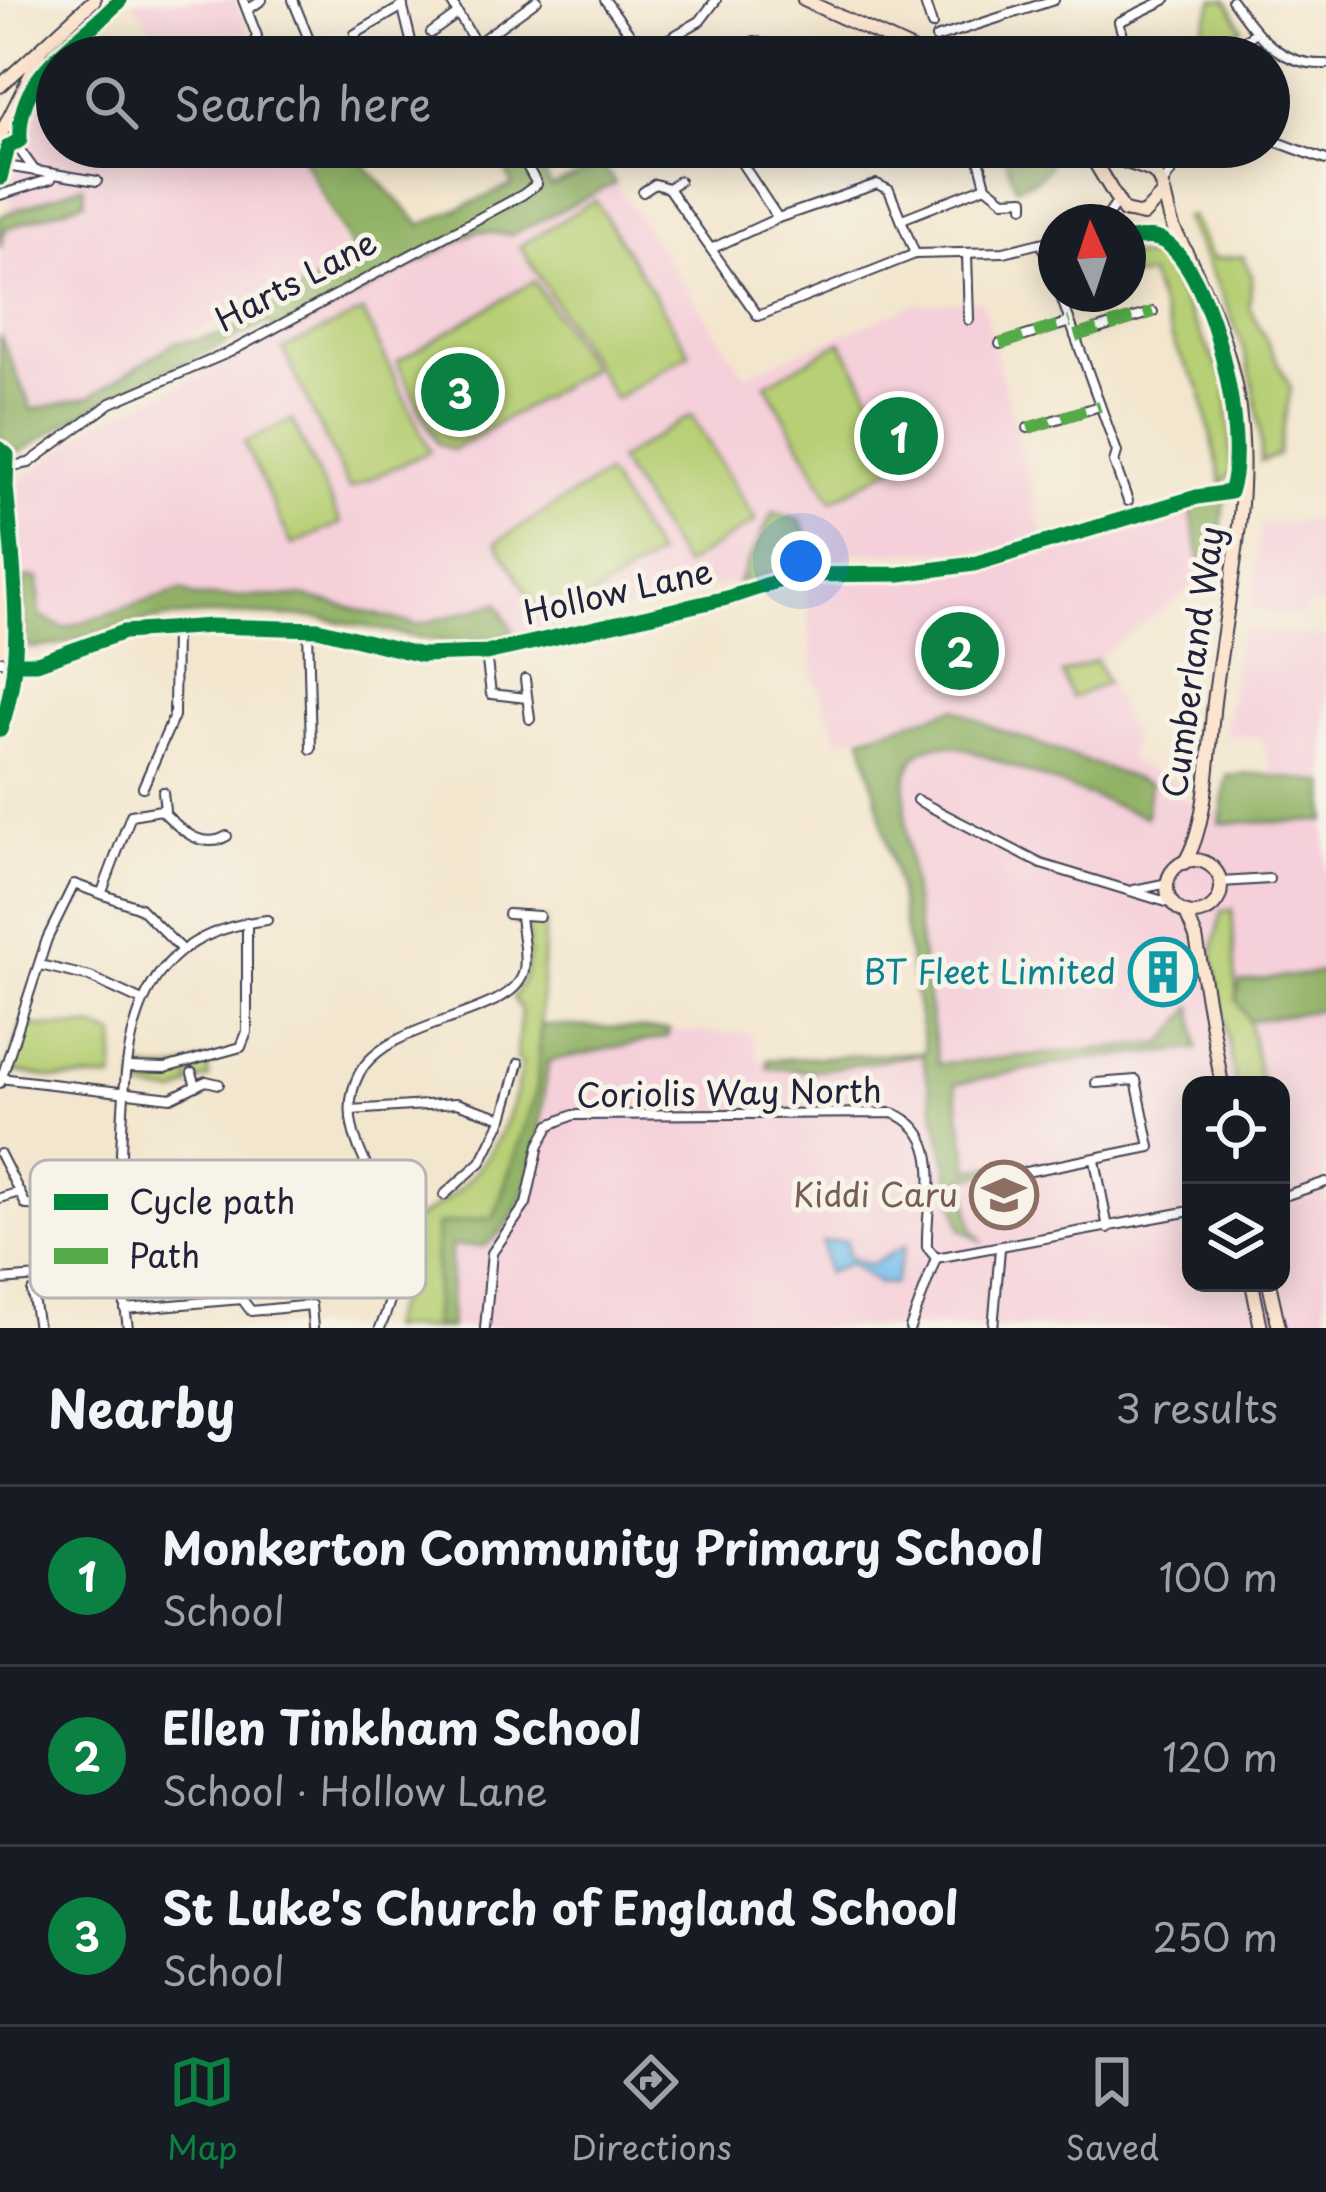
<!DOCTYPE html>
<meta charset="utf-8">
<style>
body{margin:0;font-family:"Playpen Sans",sans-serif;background:#20242c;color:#f1f3f6}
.controls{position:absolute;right:36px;bottom:36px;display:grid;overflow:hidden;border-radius:24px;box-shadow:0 6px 30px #0003}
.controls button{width:108px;height:108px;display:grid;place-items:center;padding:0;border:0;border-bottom:3px solid #363941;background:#171b24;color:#f1f3f6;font:60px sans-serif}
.compass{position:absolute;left:1038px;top:204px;width:108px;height:108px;border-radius:50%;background:#171b24;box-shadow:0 6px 30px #0003;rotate:357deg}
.you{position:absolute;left:801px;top:561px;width:42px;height:42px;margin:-30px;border:9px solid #fff;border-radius:50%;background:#1a73e8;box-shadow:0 0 0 18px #1a73e833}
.badge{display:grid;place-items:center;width:78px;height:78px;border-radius:50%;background:#0b8043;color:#fff;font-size:39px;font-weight:700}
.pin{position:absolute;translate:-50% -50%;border:6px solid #fff;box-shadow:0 3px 12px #0006}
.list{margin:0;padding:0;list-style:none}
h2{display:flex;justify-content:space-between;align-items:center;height:156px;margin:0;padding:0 48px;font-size:51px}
h2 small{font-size:39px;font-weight:400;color:#9ea1a6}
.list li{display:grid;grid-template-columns:78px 1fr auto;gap:36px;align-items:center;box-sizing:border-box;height:180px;padding:0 48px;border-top:3px solid #363941}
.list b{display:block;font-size:45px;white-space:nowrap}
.list p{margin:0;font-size:39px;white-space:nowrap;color:#9ea1a6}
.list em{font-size:39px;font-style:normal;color:#9ea1a6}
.icon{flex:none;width:66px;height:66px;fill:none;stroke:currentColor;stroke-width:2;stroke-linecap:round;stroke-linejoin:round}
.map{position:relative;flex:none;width:1326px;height:1328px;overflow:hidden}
.search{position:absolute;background:#171b24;box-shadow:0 6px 30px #0003;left:36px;right:36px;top:36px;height:132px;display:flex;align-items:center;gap:30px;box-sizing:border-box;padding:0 42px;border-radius:66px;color:#9ea1a6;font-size:45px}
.sheet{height:696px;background:#171b24}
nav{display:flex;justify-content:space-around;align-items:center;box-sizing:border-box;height:168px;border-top:3px solid #363941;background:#171b24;font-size:33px;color:#9ea1a6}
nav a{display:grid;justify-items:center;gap:6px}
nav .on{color:#0b8043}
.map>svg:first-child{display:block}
.built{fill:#f5cfd9;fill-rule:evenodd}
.green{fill:#b7cf74;stroke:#6c7858;stroke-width:3}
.forest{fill:#91b266;stroke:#5a6a50;stroke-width:3}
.water{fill:#73bfed;stroke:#4a7094;stroke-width:3}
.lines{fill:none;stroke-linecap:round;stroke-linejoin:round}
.street-casing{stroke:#413f51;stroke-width:12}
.secondary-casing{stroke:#413f51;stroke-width:16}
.street{stroke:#fff;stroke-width:8}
.secondary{stroke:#fce5cf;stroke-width:12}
.quiet{stroke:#53aa46;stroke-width:12;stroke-dasharray:24 12;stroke-linecap:butt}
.cycleway-casing{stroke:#f7f3e8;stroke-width:22}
.cycleway{stroke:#00873e;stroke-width:15}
.labels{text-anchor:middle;stroke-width:10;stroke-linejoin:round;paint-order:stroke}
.street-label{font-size:33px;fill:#22223b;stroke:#f7f3e8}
.culture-label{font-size:33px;fill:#0d838f;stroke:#f7f3e8;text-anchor:end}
.education-label{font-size:33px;fill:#785e54;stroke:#f7f3e8;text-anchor:end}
.key{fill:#f7f3e8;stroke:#b7b4b4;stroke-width:3}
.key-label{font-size:33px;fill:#22223b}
</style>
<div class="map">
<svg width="1326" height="1328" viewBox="0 0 1326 1328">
<rect width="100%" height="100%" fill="#f7f3e8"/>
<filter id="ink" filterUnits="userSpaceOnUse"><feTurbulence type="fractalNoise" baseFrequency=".00833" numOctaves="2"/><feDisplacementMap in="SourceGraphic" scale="24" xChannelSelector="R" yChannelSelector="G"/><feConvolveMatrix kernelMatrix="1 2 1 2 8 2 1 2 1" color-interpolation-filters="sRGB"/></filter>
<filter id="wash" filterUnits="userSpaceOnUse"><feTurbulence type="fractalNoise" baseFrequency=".004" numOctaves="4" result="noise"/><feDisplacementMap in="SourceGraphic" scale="48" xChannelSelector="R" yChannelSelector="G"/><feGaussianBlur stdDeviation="2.7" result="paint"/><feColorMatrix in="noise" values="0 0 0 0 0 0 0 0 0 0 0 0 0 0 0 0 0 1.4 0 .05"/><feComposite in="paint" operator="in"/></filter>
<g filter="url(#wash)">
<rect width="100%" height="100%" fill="#f3e6ce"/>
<g class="built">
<path d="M132,0H233L247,25L245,48L236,57H158L154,51L162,45Z"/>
<path d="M57,66V147H295L352,262L174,343L90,397L32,410L0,335V248L32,100Z"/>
<path d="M602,163L745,375L915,304L982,300L1044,539L986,551L852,553L841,564L791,569L523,635L454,643L398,636L338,616L209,602L124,620L37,653L17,650L13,486L97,424L214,369Z"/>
<path d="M1190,507L1204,578L1099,657L1133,742L1128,760L1178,784L1179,798L1222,813L1221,823L1326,822V1328H434L437,1225L494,1217L537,1089L541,1025L752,1034L758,1061L925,1053L937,1062L908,840L907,771L920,752L946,744L963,748L1146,817L1149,784L991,727L956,708L839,740L814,677L805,580L918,578L1029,555L1045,557L1102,532ZM1191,1085H1281V1283H1191Z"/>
<path d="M1326,519V608L1309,602L1301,617L1251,610L1261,524Z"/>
<path d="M1251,629L1326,638V783L1272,776L1261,738L1225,735L1240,632Z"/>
</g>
<g class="green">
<path d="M1214,0H1227L1242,28L1210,53L1202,30Z"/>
<path d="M595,200L690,353L615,399L520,246Z"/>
<path d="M1191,216L1212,259L1243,256L1252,276L1249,307L1291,388L1278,455L1261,462C1260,360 1227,306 1184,218Z"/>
<path d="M1128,255L1159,257L1227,384L1232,473L1222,484L1200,388L1176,349L1149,275L1128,277Z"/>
<path d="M534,281L591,369L453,450L437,443L397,362Z"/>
<path d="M363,312L430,451L349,489L283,349Z"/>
<path d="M841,342L907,459L832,501L766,384Z"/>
<path d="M691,415L756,521L684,566L618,460Z"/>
<path d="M292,420L341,523L292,545L244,443Z"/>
<path d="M606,474L657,556L547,625L496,542Z"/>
<path d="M1096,660L1106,683L1072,698L1062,674Z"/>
<path d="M1232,909L1236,988L1249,1021L1261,1085H1236L1213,953L1222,911Z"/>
<path d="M545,920L537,1089L494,1217L437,1225L434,1328H387L401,1289L399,1227C472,1195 509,1141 522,1063L516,1059L521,1011L513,997C532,972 529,951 528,921Z"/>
<path d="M21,1026L92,1027L116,1036L113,1079H57L8,1070Z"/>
<path d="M208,1060L209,1078L198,1081L193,1071L188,1073L191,1085L177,1094L135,1089L136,1070H173Z"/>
</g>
<g class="forest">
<path d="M297,147H322L325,152L360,147L365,166L421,225L512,185L497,147H529L551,186L603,165L615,183L511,235L477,231L284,335L268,323L98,404L20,452L0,445V335L32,410L90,397L174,343L222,335L356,257Z"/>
<path d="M1001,147H1043L1049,167L1035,180L1016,187Z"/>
<path d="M83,185L85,201L5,229L0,248V216Z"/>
<path d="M1225,495L1216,578H1204L1189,503Z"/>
<path d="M773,512L800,520L818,555L816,564L738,582Z"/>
<path d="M23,578H38L40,616L64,628L181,590L196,597L304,596L417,625L498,603L513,631C458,660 374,623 315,618C257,614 196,611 140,622C100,629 64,650 24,647Z"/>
<path d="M955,708L991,727L1150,784L1146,817L963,748C941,742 919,743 909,768C894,800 931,1016 938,1064L1164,1043L1193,1007L1198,1049L1084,1059L955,1084L970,1170L1012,1162L1018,1168L964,1178L973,1230L983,1242L961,1229L922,1054L814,1071L768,1068V1060L925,1052L897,883L862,737Z"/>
<path d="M1256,774L1326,783V821L1220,823L1227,776Z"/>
<path d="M1326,972V1009L1249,1021L1236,999L1240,982Z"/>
<path d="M541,1025L669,1030L667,1037L549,1061C536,1126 544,1202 485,1246H451L450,1328H434L437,1225L494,1217L537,1089Z"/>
</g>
<path class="water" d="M847,1240L848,1257L870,1265L905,1246L894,1284L877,1283L850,1263L827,1273L822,1242Z"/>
</g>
<g filter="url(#ink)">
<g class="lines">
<defs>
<g id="street">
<path d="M243,0L257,36L248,57"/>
<path d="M293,0L316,57"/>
<path d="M401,0L415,57"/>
<path d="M450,0L476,44L537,0"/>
<path d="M605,0L644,53L700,21L716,0"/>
<path d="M924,0L932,25"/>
<path d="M1232,0C1256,34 1280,66 1326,64"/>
<path d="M249,9L262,0"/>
<path d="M431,33L456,15"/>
<path d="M355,34L403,6"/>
<path d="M936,38L1054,0"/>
<path d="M669,40L679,57"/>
<path d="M1042,51L1054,57"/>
<path d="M620,57L635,48"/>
<path d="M723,57L754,41L766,45L773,57"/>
<path d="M839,57L852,51"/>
<path d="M1129,57L1119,22L1165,0"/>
<path d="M1220,57L1255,33"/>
<path d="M16,109L14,142L35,171"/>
<path d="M1269,139L1326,160"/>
<path d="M731,147L778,218"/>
<path d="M976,147L986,186"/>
<path d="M0,165L97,181"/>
<path d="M1138,166L1198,147"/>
<path d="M679,181L668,188L758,316L915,254L1004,252L1056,239"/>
<path d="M1161,187L1182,155"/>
<path d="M643,192L655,184L668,188"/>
<path d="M0,195L51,179"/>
<path d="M902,219L986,186L1004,200L1024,199V206"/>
<path d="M1103,222L1116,204"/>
<path d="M1042,244L1056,283"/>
<path d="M713,248L778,218L877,184L889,190L915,254"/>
<path d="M967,254L969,320"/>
<path d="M1060,294L1117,452L1114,462L1128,501"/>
<path d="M1075,336L1153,312"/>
<path d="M1000,344L1070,322"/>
<path d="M1028,428L1100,406"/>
<path d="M0,468L29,463L111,403L230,352L522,195L537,184L516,147"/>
<path d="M893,573L974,564L1210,493H1243"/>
<path d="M308,628L311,749"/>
<path d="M486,653L491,694L527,698"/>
<path d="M0,661L37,663L124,632L211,626L318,629L421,655L486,653L727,598L796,575L873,573"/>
<path d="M525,679L530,719"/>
<path d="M143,787L174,716L175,627"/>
<path d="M163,792L165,810"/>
<path d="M917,800L1041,864L1173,904"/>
<path d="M1221,882L1269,879"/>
<path d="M1134,890L1168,883"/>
<path d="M102,892L131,815L161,810C176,825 200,852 227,836"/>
<path d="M508,914L539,916"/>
<path d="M40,965L90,977L142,1001"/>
<path d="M127,1067L165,1068L241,1047L247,1032V922"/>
<path d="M192,1073L196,1086"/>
<path d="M0,1078L171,1098L206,1081L219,1084"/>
<path d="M0,1083L47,939L74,884L140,908L182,950"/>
<path d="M351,1110L456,1103L503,1118L519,1063"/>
<path d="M0,1154L26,1205L118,1208"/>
<path d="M1095,1160L1108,1228"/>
<path d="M1006,1176L1150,1147L1136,1080L1096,1083"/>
<path d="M444,1195L481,1162L503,1118"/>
<path d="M1281,1197L1326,1182"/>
<path d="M0,1198L16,1193"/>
<path d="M181,1200L236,1215"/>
<path d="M936,1258L1191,1211"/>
<path d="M0,1280L119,1271"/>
<path d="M32,1292L38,1328"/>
<path d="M242,1299L236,1185L244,1170"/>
<path d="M125,1309L242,1299L251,1311L311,1305L313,1328"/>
<path d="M128,1328C119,1269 119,1214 121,1154C125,1041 129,936 267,920"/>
<path d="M380,1328C395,1295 401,1256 391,1220C376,1172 332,1127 359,1074C389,1017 516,1018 524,970C527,953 521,932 520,915"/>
<path d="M485,1328L492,1253L526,1204L539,1145L550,1125L573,1115L893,1113C949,1135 925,1201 927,1247L936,1258"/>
<path d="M910,1328L936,1258"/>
<path d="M993,1328L1000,1249"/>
</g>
<g id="secondary">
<path d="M804,0L928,57"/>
<path d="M0,86L94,0"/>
<path d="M0,136L40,56"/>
<path d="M1089,147C1104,157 1149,167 1155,174C1167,187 1166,216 1176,233C1278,418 1239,508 1214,702C1209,746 1208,827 1184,863"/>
<path d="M1086,148L1124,211L1143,215L1161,196"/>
<path d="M0,562V650"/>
<circle cx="1194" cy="887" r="27"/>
<path d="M1186,913L1196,937L1222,1085"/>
<path d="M1252,1283L1261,1328"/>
<path d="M1269,1283L1279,1328"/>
</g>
</defs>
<use href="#street" class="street-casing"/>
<use href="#secondary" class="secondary-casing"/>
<use href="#street" class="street"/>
<use href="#secondary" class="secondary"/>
<g class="quiet">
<path d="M1075,336L1153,312"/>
<path d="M1000,344L1070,322"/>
<path d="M1028,428L1100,406"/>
</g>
<defs>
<g id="cycleway">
<path d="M0,178L8,147L20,140C16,72 81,43 120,0"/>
<path d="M0,449L7,455L6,487C13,567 27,656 0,730"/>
<path d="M14,663H37L124,632L211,626L318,629L421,655L486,653L727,598L796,575L900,574L974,564L1197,497L1230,492C1249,439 1214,274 1165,242C1153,235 1141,238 1128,239"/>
</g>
</defs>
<use href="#cycleway" class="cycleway-casing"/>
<use href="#cycleway" class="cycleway"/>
</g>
</g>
<defs>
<symbol id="building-ring" viewBox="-11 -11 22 22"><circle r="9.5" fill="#f7f3e8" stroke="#0f9aa8" stroke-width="1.5"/><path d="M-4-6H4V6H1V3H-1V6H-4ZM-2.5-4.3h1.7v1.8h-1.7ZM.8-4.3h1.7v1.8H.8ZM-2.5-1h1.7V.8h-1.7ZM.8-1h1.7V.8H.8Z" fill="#0f9aa8"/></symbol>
<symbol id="school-ring" viewBox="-11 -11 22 22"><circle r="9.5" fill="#f7f3e8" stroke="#8d6e63" stroke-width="1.5"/><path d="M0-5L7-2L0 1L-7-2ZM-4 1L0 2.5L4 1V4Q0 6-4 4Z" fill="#8d6e63"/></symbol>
</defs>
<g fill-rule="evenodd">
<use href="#building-ring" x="1125" y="934" width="76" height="76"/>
<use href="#school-ring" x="966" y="1157" width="76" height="76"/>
</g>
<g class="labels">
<g class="street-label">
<text transform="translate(296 281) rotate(-28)" y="12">Harts Lane</text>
<text transform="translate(618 592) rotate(-13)" y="12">Hollow Lane</text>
<text transform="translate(1193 662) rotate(-82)" y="12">Cumberland Way</text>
<text transform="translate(729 1093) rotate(-1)" y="12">Coriolis Way North</text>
</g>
<g class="culture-label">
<text x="1116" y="984">BT Fleet Limited</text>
</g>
<g class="education-label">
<text x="958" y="1207">Kiddi Caru</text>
</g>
</g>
<rect x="30" y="1160" width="396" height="138" rx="18" class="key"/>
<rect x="54" y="1194" width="54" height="16" fill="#00873e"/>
<rect x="54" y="1248" width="54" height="16" fill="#53aa46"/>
<g class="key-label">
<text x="129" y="1214">Cycle path</text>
<text x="129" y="1268">Path</text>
</g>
</svg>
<div class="controls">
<button><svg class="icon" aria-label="locate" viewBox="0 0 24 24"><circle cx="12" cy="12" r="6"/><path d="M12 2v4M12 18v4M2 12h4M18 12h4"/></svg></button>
<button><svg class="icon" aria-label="layers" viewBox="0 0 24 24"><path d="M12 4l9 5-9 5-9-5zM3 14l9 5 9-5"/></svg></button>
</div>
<svg class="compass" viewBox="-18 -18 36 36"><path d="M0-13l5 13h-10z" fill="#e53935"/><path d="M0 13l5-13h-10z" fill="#9ea1a6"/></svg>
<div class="you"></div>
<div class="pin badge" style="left:899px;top:436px">1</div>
<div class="pin badge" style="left:960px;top:651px">2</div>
<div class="pin badge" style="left:460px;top:392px">3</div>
<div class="search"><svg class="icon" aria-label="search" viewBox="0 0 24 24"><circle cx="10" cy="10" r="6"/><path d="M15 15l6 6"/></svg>Search here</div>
</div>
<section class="sheet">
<h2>Nearby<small>3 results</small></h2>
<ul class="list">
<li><span class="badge">1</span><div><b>Monkerton Community Primary School</b><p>School</p></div><em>100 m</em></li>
<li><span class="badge">2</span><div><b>Ellen Tinkham School</b><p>School · Hollow Lane</p></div><em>120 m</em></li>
<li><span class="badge">3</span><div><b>St Luke's Church of England School</b><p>School</p></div><em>250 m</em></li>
</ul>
</section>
<nav>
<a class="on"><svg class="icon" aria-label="map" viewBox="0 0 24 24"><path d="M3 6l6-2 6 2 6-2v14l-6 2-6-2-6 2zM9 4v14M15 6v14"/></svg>Map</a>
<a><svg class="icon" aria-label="directions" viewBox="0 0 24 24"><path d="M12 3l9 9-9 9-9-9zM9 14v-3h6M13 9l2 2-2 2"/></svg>Directions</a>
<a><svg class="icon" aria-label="saved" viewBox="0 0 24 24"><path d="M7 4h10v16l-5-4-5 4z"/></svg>Saved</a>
</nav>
